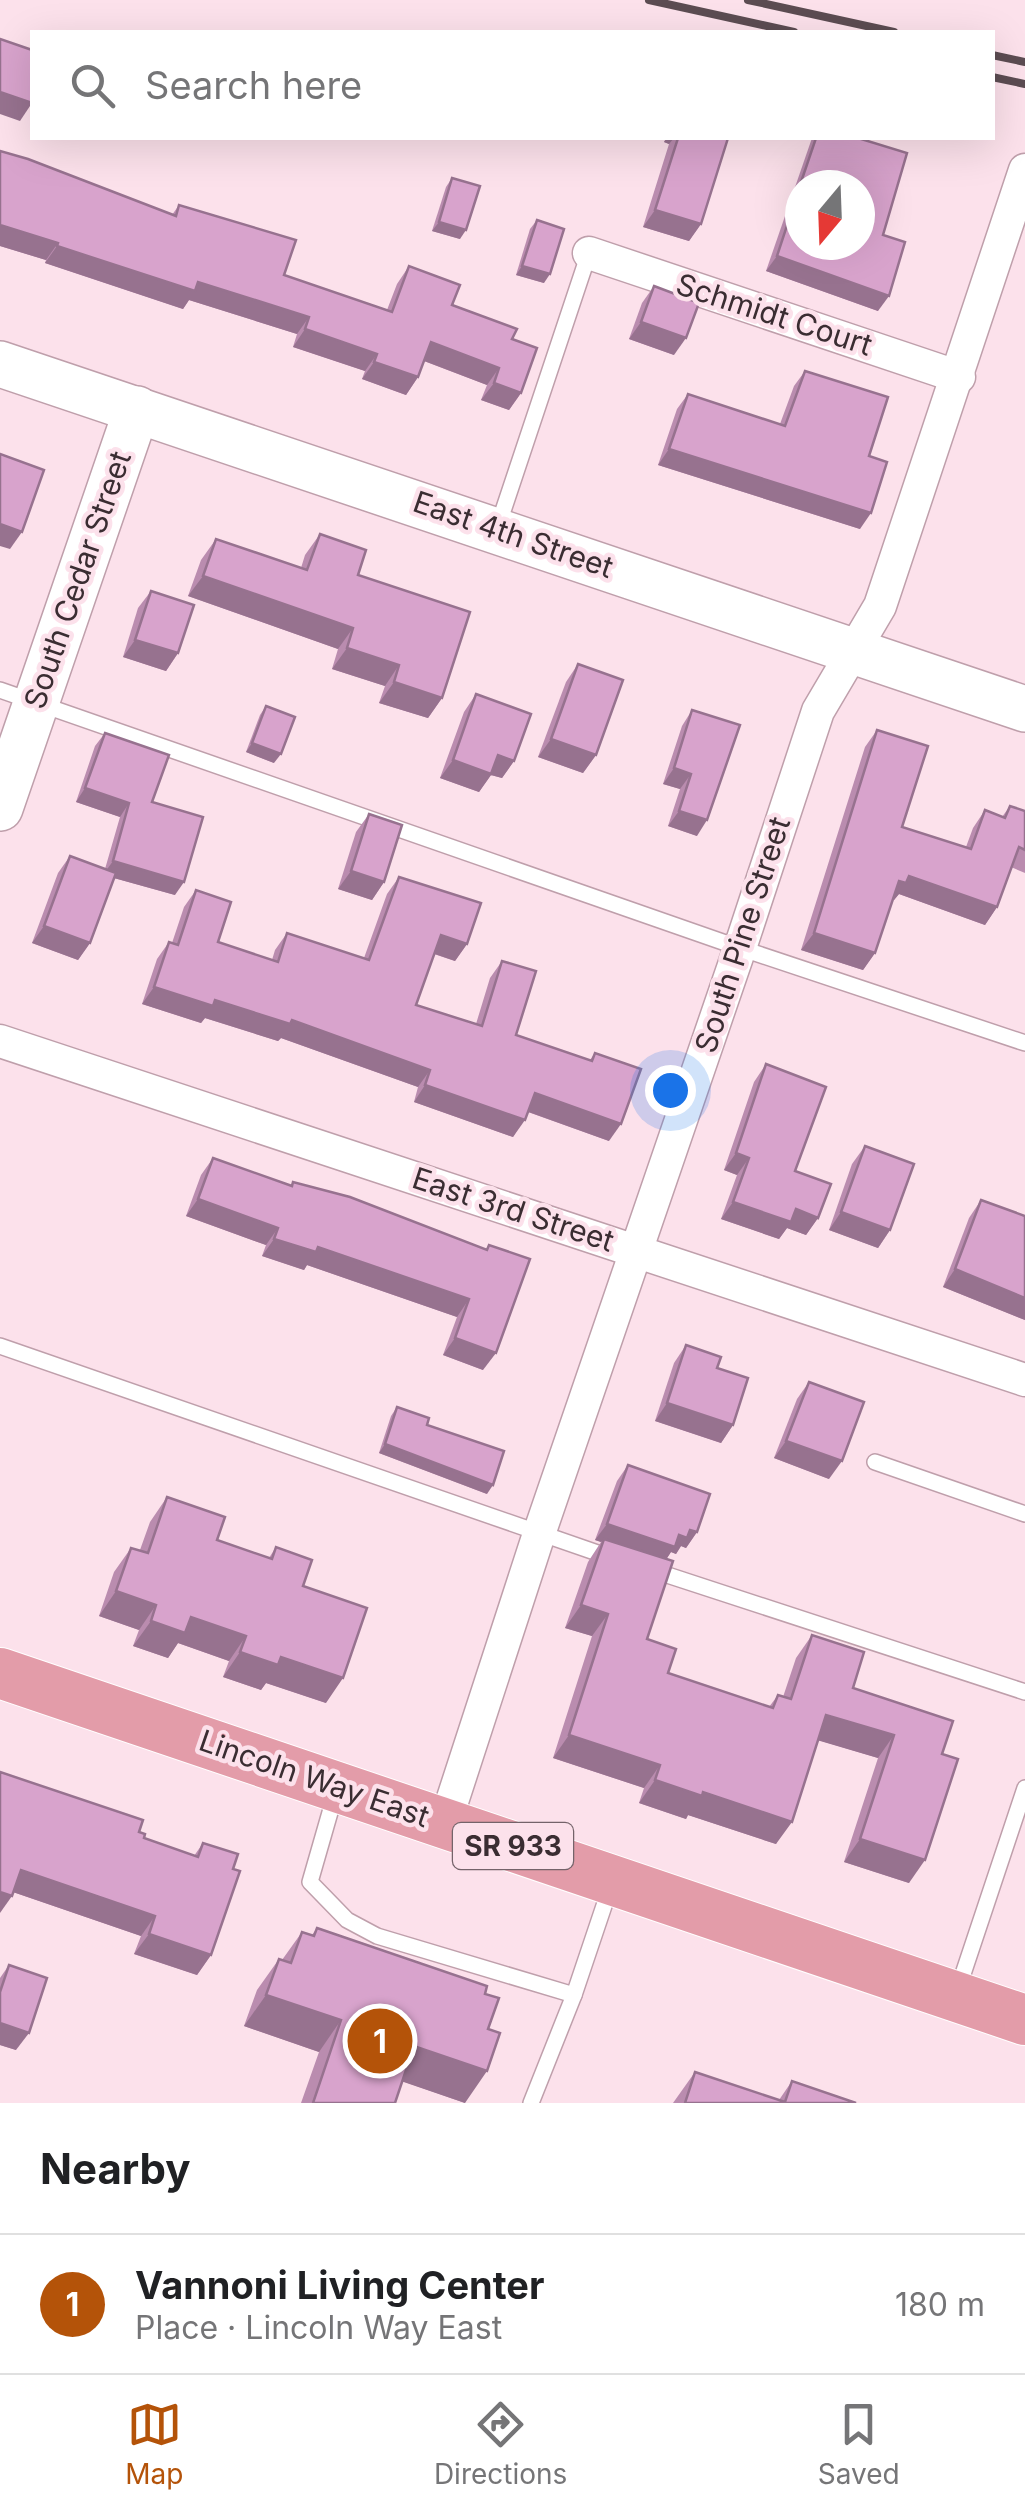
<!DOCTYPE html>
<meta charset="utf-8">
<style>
body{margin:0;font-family:Inter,sans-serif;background:#f6f6f6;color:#202124}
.compass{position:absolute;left:785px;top:170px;width:90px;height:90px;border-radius:50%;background:#fff;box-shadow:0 10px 40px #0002;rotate:199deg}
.you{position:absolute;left:670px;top:1090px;width:35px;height:35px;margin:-25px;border:8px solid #fff;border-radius:50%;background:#1a73e8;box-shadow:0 0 0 15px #1a73e833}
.badge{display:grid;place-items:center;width:65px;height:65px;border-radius:50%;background:#b45309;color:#fff;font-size:32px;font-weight:700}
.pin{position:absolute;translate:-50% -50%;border:5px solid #fff;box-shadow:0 2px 10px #0006}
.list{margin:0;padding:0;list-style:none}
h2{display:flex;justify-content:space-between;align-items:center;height:130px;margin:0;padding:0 40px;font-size:42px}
h2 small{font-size:32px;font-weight:400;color:#757577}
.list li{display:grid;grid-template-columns:65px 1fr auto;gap:30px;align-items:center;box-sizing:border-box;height:140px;padding:0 40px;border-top:2px solid #e0e0e0}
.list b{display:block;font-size:38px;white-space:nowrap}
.list p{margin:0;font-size:32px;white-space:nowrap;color:#757577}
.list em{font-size:32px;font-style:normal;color:#757577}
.icon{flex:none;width:55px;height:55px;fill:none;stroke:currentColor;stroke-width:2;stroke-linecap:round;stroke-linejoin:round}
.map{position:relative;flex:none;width:1025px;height:2103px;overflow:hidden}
.search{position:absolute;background:#fff;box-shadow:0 10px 40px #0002;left:30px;right:30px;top:30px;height:110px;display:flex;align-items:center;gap:25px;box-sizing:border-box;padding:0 35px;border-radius:0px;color:#757577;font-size:38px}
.sheet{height:270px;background:#fff}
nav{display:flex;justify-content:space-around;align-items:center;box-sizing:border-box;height:140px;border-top:2px solid #e0e0e0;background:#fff;font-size:28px;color:#757577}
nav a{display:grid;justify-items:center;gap:5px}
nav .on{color:#b45309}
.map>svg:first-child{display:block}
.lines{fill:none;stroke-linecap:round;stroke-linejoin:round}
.lane-casing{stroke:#bf9fab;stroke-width:18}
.street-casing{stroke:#bf9fab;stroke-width:35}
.secondary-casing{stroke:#bf9fab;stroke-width:48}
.primary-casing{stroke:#fff;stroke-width:52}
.lane{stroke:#fff;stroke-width:15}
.street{stroke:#fff;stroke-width:32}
.secondary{stroke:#fff;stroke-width:45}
.primary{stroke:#e39ca9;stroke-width:50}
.rail{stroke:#5c4c52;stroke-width:8}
.wall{fill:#ba8caf}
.shaded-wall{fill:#97728f}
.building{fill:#d8a3cc;stroke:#97728f;stroke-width:2.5}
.labels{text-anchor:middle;stroke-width:9;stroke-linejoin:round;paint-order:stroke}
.shield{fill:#fce1eb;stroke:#74636a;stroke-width:2.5}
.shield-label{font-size:28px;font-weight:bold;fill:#3a2d32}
.street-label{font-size:30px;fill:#3a2d32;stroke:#fce1eb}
</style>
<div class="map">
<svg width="1025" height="2103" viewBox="0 0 1025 2103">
<rect width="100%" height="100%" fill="#fce1eb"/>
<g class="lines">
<defs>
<g id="lane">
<path d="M497,529L589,253"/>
<path d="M0,690L740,948L1025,1043"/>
<path d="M0,1346L612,1558"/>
<path d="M875,1462L1025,1514"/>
<path d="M649,1569L1025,1692"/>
<path d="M335,1795L310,1882L347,1920L377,1936L574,1995"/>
<path d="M957,1992L1025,1788"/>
<path d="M531,2103L574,1995L610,1888"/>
</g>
<g id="street">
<path d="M589,253L959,377"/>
<path d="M0,1041L1025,1380"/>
<path d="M445,1823L539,1534L740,948L818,711L880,606L1025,170"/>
</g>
<g id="secondary">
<path d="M0,364L1025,709"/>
<path d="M0,808L137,409"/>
</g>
<path id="primary" d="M0,1673L1025,2020"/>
</defs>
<use href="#lane" class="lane-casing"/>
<use href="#street" class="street-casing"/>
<use href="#secondary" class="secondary-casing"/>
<use href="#primary" class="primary-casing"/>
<use href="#lane" class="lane"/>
<use href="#street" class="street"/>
<use href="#secondary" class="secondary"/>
<use href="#primary" class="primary"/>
<g class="rail">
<path d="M649,0L794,32"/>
<path d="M748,0L894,32"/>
<path d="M992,55L1025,62"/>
<path d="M992,77L1025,84"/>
</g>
</g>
<g class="wall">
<path d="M666,138H728L701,224L689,241L643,227L669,144L664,142Z"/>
<path d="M812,138H858L883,235L878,311L766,271Z"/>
<path d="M0,151L172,215L179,205L284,275L387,310L397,284L409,266L452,305L512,339L521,393L509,410L481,400L487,385L424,361L418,377L406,395L362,379L365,371L293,347L297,334L189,300L183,309L45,263L46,260L0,246Z"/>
<path d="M452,178L460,239L432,231L446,187Z"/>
<path d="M537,220L544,283L516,275L530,229Z"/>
<path d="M654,286L674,355L629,339L642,303Z"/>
<path d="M805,371L869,456L860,529L658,465L677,409L688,394L780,424L794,386Z"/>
<path d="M320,534L358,575L442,698L428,718L379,703L385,686L332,669L338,649L188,596L201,560L216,539L301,568L305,555Z"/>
<path d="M151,591L178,653L166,671L123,657L138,608Z"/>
<path d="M578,664L596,755L583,773L538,757L566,682Z"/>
<path d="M476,694L514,761L502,778L491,775L479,792L440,778L464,712Z"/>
<path d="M266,706L274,763L246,752L260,715Z"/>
<path d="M692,710L697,836L668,826L680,789L663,784L682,726Z"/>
<path d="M877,730L902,827L966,847L973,828L985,810L1002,817L1010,806L1025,811V873L1011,867L997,907L985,925L899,894L894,900H893L875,953L863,970L801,950L865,747Z"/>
<path d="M105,733L152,802L175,895L114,878L90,943L78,960L32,943L58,873L70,856L105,869L120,817L76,802L95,746Z"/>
<path d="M369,814L384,882L372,900L338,889L356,832Z"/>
<path d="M399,877L467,944L455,961L434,954L416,1005L476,1024L490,978L502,961L516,1035L590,1060L595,1053L609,1141L528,1112L513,1137L414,1102L418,1087L281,1038L278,1041L205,1018L201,1023L142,1004L157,959L169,942L172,943L184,907L196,890L218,942L272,960L275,950L287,933L364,958L387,894Z"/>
<path d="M766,1064L795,1171L818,1218L806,1235L787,1228L779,1239L721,1219L737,1175L724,1170L754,1082Z"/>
<path d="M865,1146L890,1230L878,1248L829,1230L852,1164Z"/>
<path d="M213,1158L290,1186L293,1182L486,1250L489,1245L483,1370L443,1355L457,1317L307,1265L304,1270L262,1256L266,1245L186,1216L201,1175Z"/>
<path d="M981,1200L1025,1216V1320L943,1287L969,1218Z"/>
<path d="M686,1345L717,1368L733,1425L721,1443L655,1421L674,1363Z"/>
<path d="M809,1382L829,1479L774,1458L797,1399Z"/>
<path d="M397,1407L427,1425L487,1494L379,1453L391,1416Z"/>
<path d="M628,1465L697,1532L686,1548L681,1546L676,1554L671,1552L666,1559L647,1639L668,1673L769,1707L778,1695L783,1697L796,1658L812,1635L853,1688L942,1754L909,1883L844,1862L878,1758L818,1740L776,1844L688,1815L686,1819L639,1803L644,1788L553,1758L592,1636L565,1628L588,1562L601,1542L595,1540L617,1481Z"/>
<path d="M167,1497L217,1540L269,1558L276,1547L303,1586L326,1703L266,1683L261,1690L223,1677L229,1661L178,1643L168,1658L133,1646L139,1630L99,1616L114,1572L131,1548L140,1550L150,1522Z"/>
<path d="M0,1772L139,1832L144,1838L194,1856L203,1843L211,1955L197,1975L134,1954L141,1936L13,1892Z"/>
<path d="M317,1928L485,1994L465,2103L402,2081L395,2103H301L319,2052L244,2026L257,1990L279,1959L282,1960L302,1932L312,1935Z"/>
<path d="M9,1965L16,2050L0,2045V1978Z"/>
<path d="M695,2072L779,2100L792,2081L856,2103H673Z"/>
</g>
<g class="shaded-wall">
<path d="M0,92L32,103L20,121L0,114Z"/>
<path d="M667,138H674L669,144L664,142Z"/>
<path d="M655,210L701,224L689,241L643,227Z"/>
<path d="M439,222L466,230L460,239L432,231Z"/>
<path d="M0,225L58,243L46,260L0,246Z"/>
<path d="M57,246L198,282L309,317L297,334L189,300L183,309L45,263Z"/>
<path d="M777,256L889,296L878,311L766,271Z"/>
<path d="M522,266L550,274L544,283L516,275Z"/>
<path d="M641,322L686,338L674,355L629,339Z"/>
<path d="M305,329L377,354L365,371L293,347Z"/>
<path d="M431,342L499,368L487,385L419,359Z"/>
<path d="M374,362L418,377L406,395L362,379Z"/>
<path d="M494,383L521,393L509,410L481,400Z"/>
<path d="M669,449L871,513L860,529L658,465Z"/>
<path d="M0,524L22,532L10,549L0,546Z"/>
<path d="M203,576L353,628L338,649L188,596Z"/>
<path d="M135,640L178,653L166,671L123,657Z"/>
<path d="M347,648L399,665L385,686L332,669Z"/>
<path d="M394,682L442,698L428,718L379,703Z"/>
<path d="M551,739L596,755L583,773L538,757Z"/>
<path d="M252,743L281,754L274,763L246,752Z"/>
<path d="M498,755L514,761L502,778L491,775L479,792L440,778L453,760Z"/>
<path d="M674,768L691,774L680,789L663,784Z"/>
<path d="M85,788L129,803L120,817L76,802Z"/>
<path d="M679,811L707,820L697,836L668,826Z"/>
<path d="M113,861L184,882L175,895L103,875Z"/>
<path d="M351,871L384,882L372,900L338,889Z"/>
<path d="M909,876L997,907L985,925L899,894L894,900L887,898L899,881Z"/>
<path d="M44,926L90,943L78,960L32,943Z"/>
<path d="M814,933L875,953L863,970L801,950Z"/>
<path d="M441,935L467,944L455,961L429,952Z"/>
<path d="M154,987L215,1000L292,1020L430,1070L418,1087L281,1038L278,1041L205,1018L201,1023L142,1004Z"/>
<path d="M425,1085L525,1120L513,1137L414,1102Z"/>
<path d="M535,1093L621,1124L609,1141L523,1110Z"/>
<path d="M736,1153L749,1158L737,1175L724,1170Z"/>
<path d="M198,1199L278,1228L266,1245L186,1216Z"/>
<path d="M733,1202L796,1209L818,1218L806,1235L787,1228L779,1239L721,1219Z"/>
<path d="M841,1212L890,1230L878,1248L829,1230Z"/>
<path d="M274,1239L318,1247L469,1299L457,1317L307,1265L304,1270L262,1256Z"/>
<path d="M955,1269L1025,1298V1320L943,1287Z"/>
<path d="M455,1338L496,1353L483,1370L443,1355Z"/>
<path d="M667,1403L733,1425L721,1443L655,1421Z"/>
<path d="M786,1441L842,1461L829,1479L774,1458Z"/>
<path d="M385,1444L493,1485L487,1494L379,1453Z"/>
<path d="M607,1524L690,1530L697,1532L686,1548L681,1546L676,1554L671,1552L664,1563L604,1539L601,1542L595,1540Z"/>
<path d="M116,1591L156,1605L139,1630L99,1616Z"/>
<path d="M581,1605L608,1614L592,1636L565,1628Z"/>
<path d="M191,1617L246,1636L229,1661L178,1643L168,1658L133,1646L151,1621Z"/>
<path d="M240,1652L281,1657L343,1678L326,1703L266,1683L261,1690L223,1677Z"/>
<path d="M826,1715L894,1735L878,1758L810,1738Z"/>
<path d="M569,1735L660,1765L644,1788L553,1758Z"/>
<path d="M655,1780L703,1792L792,1822L776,1844L688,1815L686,1819L639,1803Z"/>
<path d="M860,1839L925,1860L909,1883L844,1862Z"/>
<path d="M21,1870L155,1916L141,1936L7,1890Z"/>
<path d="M0,1892L12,1896L0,1913Z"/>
<path d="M149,1934L211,1955L197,1975L134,1954Z"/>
<path d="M266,1995L341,2020L319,2052L244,2026Z"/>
<path d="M0,2023L29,2033L16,2050L0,2045Z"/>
<path d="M414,2046L487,2071L465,2103L392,2078Z"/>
</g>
<g class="building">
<path d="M0,39L32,50V103L0,92Z"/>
<path d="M678,138H728L701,224L655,210Z"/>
<path d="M816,138H858L907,153L883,235L905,242L889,296L777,256L800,186V245H860V185H800Z"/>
<path d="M0,151L28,159L176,216L179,205L296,240L284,275L392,312L409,266L460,285L452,305L517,329L512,339L537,348L521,393L494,383L499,368L431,342L418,377L374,362L377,354L305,329L309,317L198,282L195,291L57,246L58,243L0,225Z"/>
<path d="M452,178L480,186L466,230L439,222Z"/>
<path d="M537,220L564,229L550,274L522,266Z"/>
<path d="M654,286L699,303L686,338L641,322Z"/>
<path d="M805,371L888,397L869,456L887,462L871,513L669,449L688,394L785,426Z"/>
<path d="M0,454L44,470L22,532L0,524Z"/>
<path d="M320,534L366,550L358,575L470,612L442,698L394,682L399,665L347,648L353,628L203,576L216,539L307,570Z"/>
<path d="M151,591L194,605L178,653L135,640Z"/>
<path d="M578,664L623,680L596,755L551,739Z"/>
<path d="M476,694L531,714L514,761L498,755L491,774L453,760Z"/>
<path d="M266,706L295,717L281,754L252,743Z"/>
<path d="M692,710L740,725L707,820L679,811L691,774L674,768Z"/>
<path d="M877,730L928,746L902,827L971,849L985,810L1005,818L1010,806L1025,811V850L1019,847L997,907L909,876L906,883L899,881L875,953L814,933Z"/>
<path d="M105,733L169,755L152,802L203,817L184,882L113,861L129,803L85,788Z"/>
<path d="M369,814L402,825L384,882L351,871Z"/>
<path d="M70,856L116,873L90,943L44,926Z"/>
<path d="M399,877L481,903L467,944L441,935L416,1005L482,1026L502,961L536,971L516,1035L592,1061L595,1053L641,1069L621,1124L535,1093L525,1120L425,1085L430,1070L292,1020L290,1024L215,1000L213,1006L154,987L169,942L178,945L196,890L231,902L218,942L278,962L287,933L369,960Z"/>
<path d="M766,1064L826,1087L795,1171L831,1184L818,1218L796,1209L791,1222L733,1202L749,1158L736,1153Z"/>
<path d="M865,1146L914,1164L890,1230L841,1212Z"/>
<path d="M213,1158L292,1186L293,1182L350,1197L487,1250L489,1245L530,1259L496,1353L455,1338L469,1299L318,1247L316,1252L274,1239L278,1228L198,1199Z"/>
<path d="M981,1200L1025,1216V1298L955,1269Z"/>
<path d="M686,1345L721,1357L717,1368L748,1378L733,1425L667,1403Z"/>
<path d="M809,1382L864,1402L842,1461L786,1441Z"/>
<path d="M397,1407L429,1418L427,1425L504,1451L493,1485L385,1444Z"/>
<path d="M628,1465L710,1494L697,1532L690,1530L687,1538L679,1535L675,1547L607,1524Z"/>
<path d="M167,1497L225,1517L217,1540L272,1559L276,1547L312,1560L303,1586L367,1608L343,1678L281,1657L278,1665L240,1652L246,1636L191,1617L185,1633L151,1621L156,1605L116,1591L131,1548L148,1553Z"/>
<path d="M604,1539L673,1561L647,1639L676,1649L668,1673L773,1708L778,1695L791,1699L812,1635L864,1652L853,1688L953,1721L942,1754L958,1759L925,1860L860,1839L894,1735L826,1715L792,1822L703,1792L702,1796L655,1780L660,1765L569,1735L608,1614L581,1605Z"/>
<path d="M0,1772L143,1820L139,1832L145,1834L144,1838L198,1857L203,1843L238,1854L233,1869L240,1871L211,1955L149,1934L155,1916L21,1870L12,1896L0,1892Z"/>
<path d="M317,1928L487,1986L485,1994L499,1998L488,2029L500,2033L487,2071L414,2046L395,2103H313L341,2020L266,1995L279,1959L291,1963L302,1932L314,1936Z"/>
<path d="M9,1965L47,1978L29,2033L0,2023V1992Z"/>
<path d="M695,2072L785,2102L792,2081L856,2103H685Z"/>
</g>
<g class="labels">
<rect class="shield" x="453" y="1823" width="120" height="46" rx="8"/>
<g class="shield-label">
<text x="513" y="1856">SR 933</text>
</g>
<g class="street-label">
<text transform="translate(774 315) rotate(18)" y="10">Schmidt Court</text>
<text transform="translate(513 535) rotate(19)" y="10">East 4th Street</text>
<text transform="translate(78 580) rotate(-71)" y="10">South Cedar Street</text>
<text transform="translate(743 935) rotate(-72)" y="10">South Pine Street</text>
<text transform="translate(513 1210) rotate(18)" y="10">East 3rd Street</text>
<text transform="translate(314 1779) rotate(19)" y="10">Lincoln Way East</text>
</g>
</g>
</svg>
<svg class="compass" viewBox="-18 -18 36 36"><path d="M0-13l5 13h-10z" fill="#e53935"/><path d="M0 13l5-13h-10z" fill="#757577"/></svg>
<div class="you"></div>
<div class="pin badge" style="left:380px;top:2041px">1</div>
<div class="search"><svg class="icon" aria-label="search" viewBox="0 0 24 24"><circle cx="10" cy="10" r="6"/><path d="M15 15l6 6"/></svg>Search here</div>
</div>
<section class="sheet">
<h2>Nearby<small></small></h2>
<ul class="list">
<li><span class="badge">1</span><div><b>Vannoni Living Center</b><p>Place · Lincoln Way East</p></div><em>180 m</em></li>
</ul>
</section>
<nav>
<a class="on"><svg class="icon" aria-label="map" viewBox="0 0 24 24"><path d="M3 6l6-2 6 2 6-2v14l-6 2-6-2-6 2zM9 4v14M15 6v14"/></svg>Map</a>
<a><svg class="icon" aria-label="directions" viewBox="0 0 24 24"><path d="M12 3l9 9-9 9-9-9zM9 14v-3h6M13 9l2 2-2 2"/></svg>Directions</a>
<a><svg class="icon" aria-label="saved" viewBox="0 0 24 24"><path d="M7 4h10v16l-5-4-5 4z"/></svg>Saved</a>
</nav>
